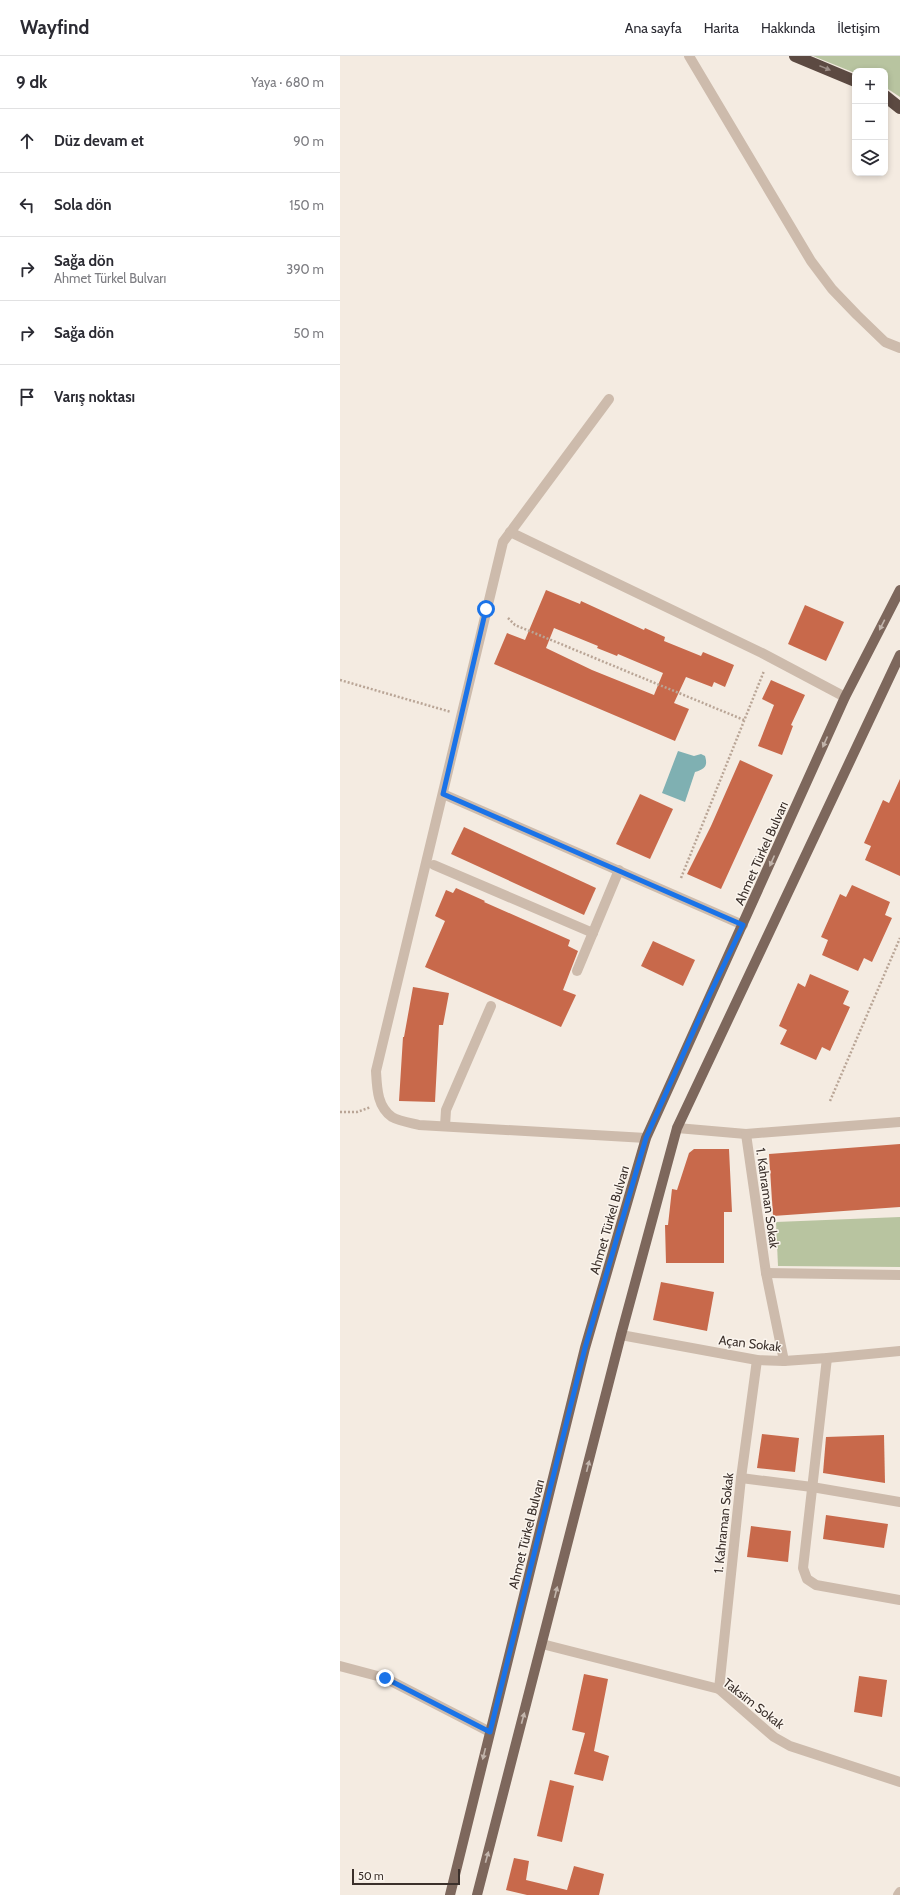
<!DOCTYPE html>
<html lang="tr">
<meta charset="utf-8">
<style>
body{margin:0;font-family:Cabin,sans-serif;background:#f7f7f7;color:#2b2b33}
.controls{position:absolute;right:12px;top:12px;display:grid;overflow:hidden;border-radius:8px;box-shadow:0 2px 6px #0003}
.controls button{width:36px;height:36px;display:grid;place-items:center;padding:0;border:0;border-bottom:1px solid #e1e1e2;background:#fff;color:#2b2b33;font:20px sans-serif}
.scale{position:absolute;left:12px;bottom:10px;width:108px;box-sizing:border-box;padding-left:4px;border:2px solid #3b302b;border-top:0;font-size:11px;line-height:14px;white-space:nowrap;color:#3b302b;-webkit-text-stroke:3px #fbf5ee;paint-order:stroke}
.stop{position:absolute;width:12px;height:12px;margin:-9px;border:3px solid #1a73e8;border-radius:50%;background:#fff}
.stop.end{background:#1a73e8;border-color:#fff;box-shadow:0 1px 4px #0008}
.list{margin:0;padding:0;list-style:none}
h2{display:flex;justify-content:space-between;align-items:center;height:52px;margin:0;padding:0 16px;font-size:17px}
h2 small{font-size:13px;font-weight:400;color:#7c7c81}
.list li{display:grid;grid-template-columns:26px 1fr auto;gap:12px;align-items:center;box-sizing:border-box;height:64px;padding:0 16px;border-top:1px solid #e1e1e2}
.list b{display:block;font-size:15px;white-space:nowrap}
.list p{margin:0;font-size:13px;white-space:nowrap;color:#7c7c81}
.list em{font-size:13px;font-style:normal;color:#7c7c81}
.icon{flex:none;width:22px;height:22px;fill:none;stroke:currentColor;stroke-width:2;stroke-linecap:round;stroke-linejoin:round}
.map{position:relative;flex:none;width:560px;height:1839px;overflow:hidden}
header{display:flex;align-items:center;gap:24px;box-sizing:border-box;height:56px;padding:0 20px;background:#fff;border-bottom:1px solid #e1e1e2}
header strong{font-size:19px}
nav{display:flex;gap:22px;margin-inline-start:auto;font-size:14px}
main{display:flex}
aside{flex:1;background:#fff}
.map>svg:first-child{display:block}
.green{fill:#b8c4a0}
.water{fill:#7fb0b2}
.building{fill:#c8694b;fill-rule:evenodd}
.lines{fill:none;stroke-linecap:round;stroke-linejoin:round}
.path{stroke:#b9a596;stroke-width:2.5;stroke-dasharray:2 2;stroke-linecap:butt}
.minor{stroke:#cdbbac;stroke-width:10}
.major{stroke:#7d675c;stroke-width:10}
.highway{stroke:#5c4a42;stroke-width:12}
.oneway{fill:#9c8e87}
.oneway2{fill:#c2b5ac}
.route{stroke:#1a73e8;stroke-width:5}
.labels{text-anchor:middle;stroke-width:3;stroke-linejoin:round;paint-order:stroke}
.street-label{font-size:13px;fill:#3b302b;stroke:#fbf5ee}
</style>
<header>
<strong>Wayfind</strong>
<nav><a>Ana sayfa</a><a>Harita</a><a>Hakkında</a><a>İletişim</a></nav>
</header>
<main>
<aside>
<h2>9 dk<small>Yaya · 680 m</small></h2>
<ul class="list">
<li><svg class="icon" aria-label="ahead" viewBox="0 0 24 24"><path d="M12 20V5M6 11l6-6 6 6"/></svg><div><b>Düz devam et</b></div><em>90 m</em></li>
<li><svg class="icon" aria-label="left" viewBox="0 0 24 24"><path d="M17 20v-9H6M10 6l-5 5 5 5"/></svg><div><b>Sola dön</b></div><em>150 m</em></li>
<li><svg class="icon" aria-label="right" viewBox="0 0 24 24"><path d="M7 20v-9h11M14 6l5 5-5 5"/></svg><div><b>Sağa dön</b><p>Ahmet Türkel Bulvarı</p></div><em>390 m</em></li>
<li><svg class="icon" aria-label="right" viewBox="0 0 24 24"><path d="M7 20v-9h11M14 6l5 5-5 5"/></svg><div><b>Sağa dön</b></div><em>50 m</em></li>
<li><svg class="icon" aria-label="arrive" viewBox="0 0 24 24"><path d="M6 21V4h12l-3 4 3 4H6"/></svg><div><b>Varış noktası</b></div></li>
</ul>
</aside>
<div class="map">
<svg width="560" height="1839" viewBox="0 0 560 1839">
<rect width="100%" height="100%" fill="#f4ebe1"/>
<g class="green">
<path d="M473,0H560V41L545,31V15H515V17Z"/>
<path d="M560,1161V1211L438,1210L436,1166Z"/>
</g>
<path class="water" d="M338,695L354,700L361,698L365,700C368,710 365,713 355,716L345,746L322,737Z"/>
<g class="building">
<path d="M206,534L240,548L241,545L304,574L305,572L325,581L324,585L361,600L363,596L394,609L385,631L374,626L372,631L346,621L334,647L349,653L335,685L154,608L167,577L185,584ZM214,572L258,590L257,592L277,600L278,598L323,617L314,639L252,614L206,592Z"/>
<path d="M465,549L504,566L486,605L448,588Z"/>
<path d="M431,624L465,639L451,669L453,670L442,699L418,690L434,649L422,643Z"/>
<path d="M400,704L433,719L381,833L347,818L371,770Z"/>
<path d="M560,723V820L525,804L531,790L524,787L543,744L549,747Z"/>
<path d="M300,738L333,753L310,803L276,788Z"/>
<path d="M124,771L256,832L244,859L111,798Z"/>
<path d="M512,829L550,846L545,859L552,862L532,906L524,902L518,915L482,899L488,884L481,881L500,838L506,841Z"/>
<path d="M116,832L145,845L144,846L230,884L228,890L238,895L223,934L236,939L221,971L85,911L105,865L95,860L106,834L113,837Z"/>
<path d="M313,885L355,904L343,930L301,910Z"/>
<path d="M470,918L509,935L503,948L510,951L490,995L482,991L476,1004L440,988L447,974L439,970L458,927L465,931Z"/>
<path d="M73,931L109,937L103,969H99L95,1046L59,1045L63,981H64Z"/>
<path d="M560,1088V1151L433,1160L429,1098Z"/>
<path d="M354,1093H389L392,1156H384V1207H326L325,1169H328L332,1133L337,1134L349,1097Z"/>
<path d="M321,1226L374,1236L367,1275L313,1264Z"/>
<path d="M422,1378L459,1382L455,1416L417,1412Z"/>
<path d="M544,1379L545,1427L483,1417L486,1381Z"/>
<path d="M486,1459L548,1468L544,1492L483,1483Z"/>
<path d="M411,1470L451,1475L448,1506L407,1501Z"/>
<path d="M244,1618L268,1623L254,1695L269,1700L263,1725L234,1718L245,1677L232,1674Z"/>
<path d="M519,1620L547,1624L542,1661L514,1656Z"/>
<path d="M210,1724L234,1730L222,1786L197,1780Z"/>
<path d="M174,1802L189,1805L186,1824L227,1834L234,1810L264,1818L259,1839H187L166,1834Z"/>
</g>
<g class="lines">
<g class="path">
<path d="M168,562L175,569L404,664"/>
<path d="M0,624L111,656"/>
<path d="M341,822L424,615"/>
<path d="M490,1045L560,882"/>
<path d="M0,1056H17L31,1051"/>
</g>
<g class="minor">
<path d="M349,0L471,205L492,233L517,259L545,286L560,292"/>
<path d="M269,343L163,486L36,1015C37,1032 37,1050 52,1061C59,1065 71,1067 79,1069L306,1082"/>
<path d="M170,476L422,597L505,641"/>
<path d="M103,738L403,869"/>
<path d="M94,809L253,877"/>
<path d="M237,915L279,814"/>
<path d="M105,1070L106,1054L151,950"/>
<path d="M337,1072L406,1078L560,1066"/>
<path d="M406,1078L426,1217L444,1305"/>
<path d="M426,1217L560,1219"/>
<path d="M281,1279L417,1304L444,1305L487,1302L560,1295"/>
<path d="M487,1302L463,1512L467,1523L476,1529L560,1544"/>
<path d="M401,1422L472,1431L560,1446"/>
<path d="M202,1588L379,1633L434,1681L450,1690L560,1726"/>
<path d="M0,1610L45,1622L150,1676"/>
<path d="M379,1633L401,1422L417,1304"/>
<path d="M558,1839L560,1836"/>
</g>
<g class="major">
<path d="M110,1839L245,1292L306,1082L505,641L560,534"/>
<path d="M137,1839L281,1279L337,1072L560,599"/>
</g>
<g class="highway">
<path d="M455,0L515,25"/>
<path d="M545,40L560,52"/>
</g>
</g>
<defs><path id="oneway-solid" d="M-6-.8H1V-3.2L6.5 0L1 3.2V.8H-6Z"/></defs>
<use class="oneway" href="#oneway-solid" transform="translate(485 12) rotate(22)"/>
<g class="oneway2">
<use href="#oneway-solid" transform="translate(542 569) rotate(117)"/>
<use href="#oneway-solid" transform="translate(485 686) rotate(114)"/>
<use href="#oneway-solid" transform="translate(432 805) rotate(114)"/>
<use href="#oneway-solid" transform="translate(248 1410) rotate(-76)"/>
<use href="#oneway-solid" transform="translate(216 1536) rotate(-76)"/>
<use href="#oneway-solid" transform="translate(183 1662) rotate(-75)"/>
<use href="#oneway-solid" transform="translate(144 1698) rotate(104)"/>
<use href="#oneway-solid" transform="translate(147 1801) rotate(-75)"/>
</g>
<g class="lines">
<path class="route" d="M45,1622L150,1676L245,1292L306,1082L370,938L403,869L103,738L146,553"/>
</g>
<g class="labels">
<g class="street-label">
<text transform="translate(421 797) rotate(-66)" y="5">Ahmet Türkel Bulvarı</text>
<text transform="translate(428 1142) rotate(82)" y="5">1. Kahraman Sokak</text>
<text transform="translate(269 1164) rotate(-74)" y="5">Ahmet Türkel Bulvarı</text>
<text transform="translate(410 1287) rotate(7)" y="5">Açan Sokak</text>
<text transform="translate(383 1467) rotate(-84)" y="5">1. Kahraman Sokak</text>
<text transform="translate(186 1478) rotate(-76)" y="5">Ahmet Türkel Bulvarı</text>
<text transform="translate(414 1647) rotate(38)" y="5">Taksim Sokak</text>
</g>
</g>
</svg>
<div class="controls">
<button>+</button>
<button>−</button>
<button><svg class="icon" aria-label="layers" viewBox="0 0 24 24"><path d="M12 4l9 5-9 5-9-5zM3 14l9 5 9-5"/></svg></button>
</div>
<div class="scale">50 m</div>
<div class="stop" style="left:146px;top:553px"></div>
<div class="stop end" style="left:45px;top:1622px"></div>
</div>
</main>
